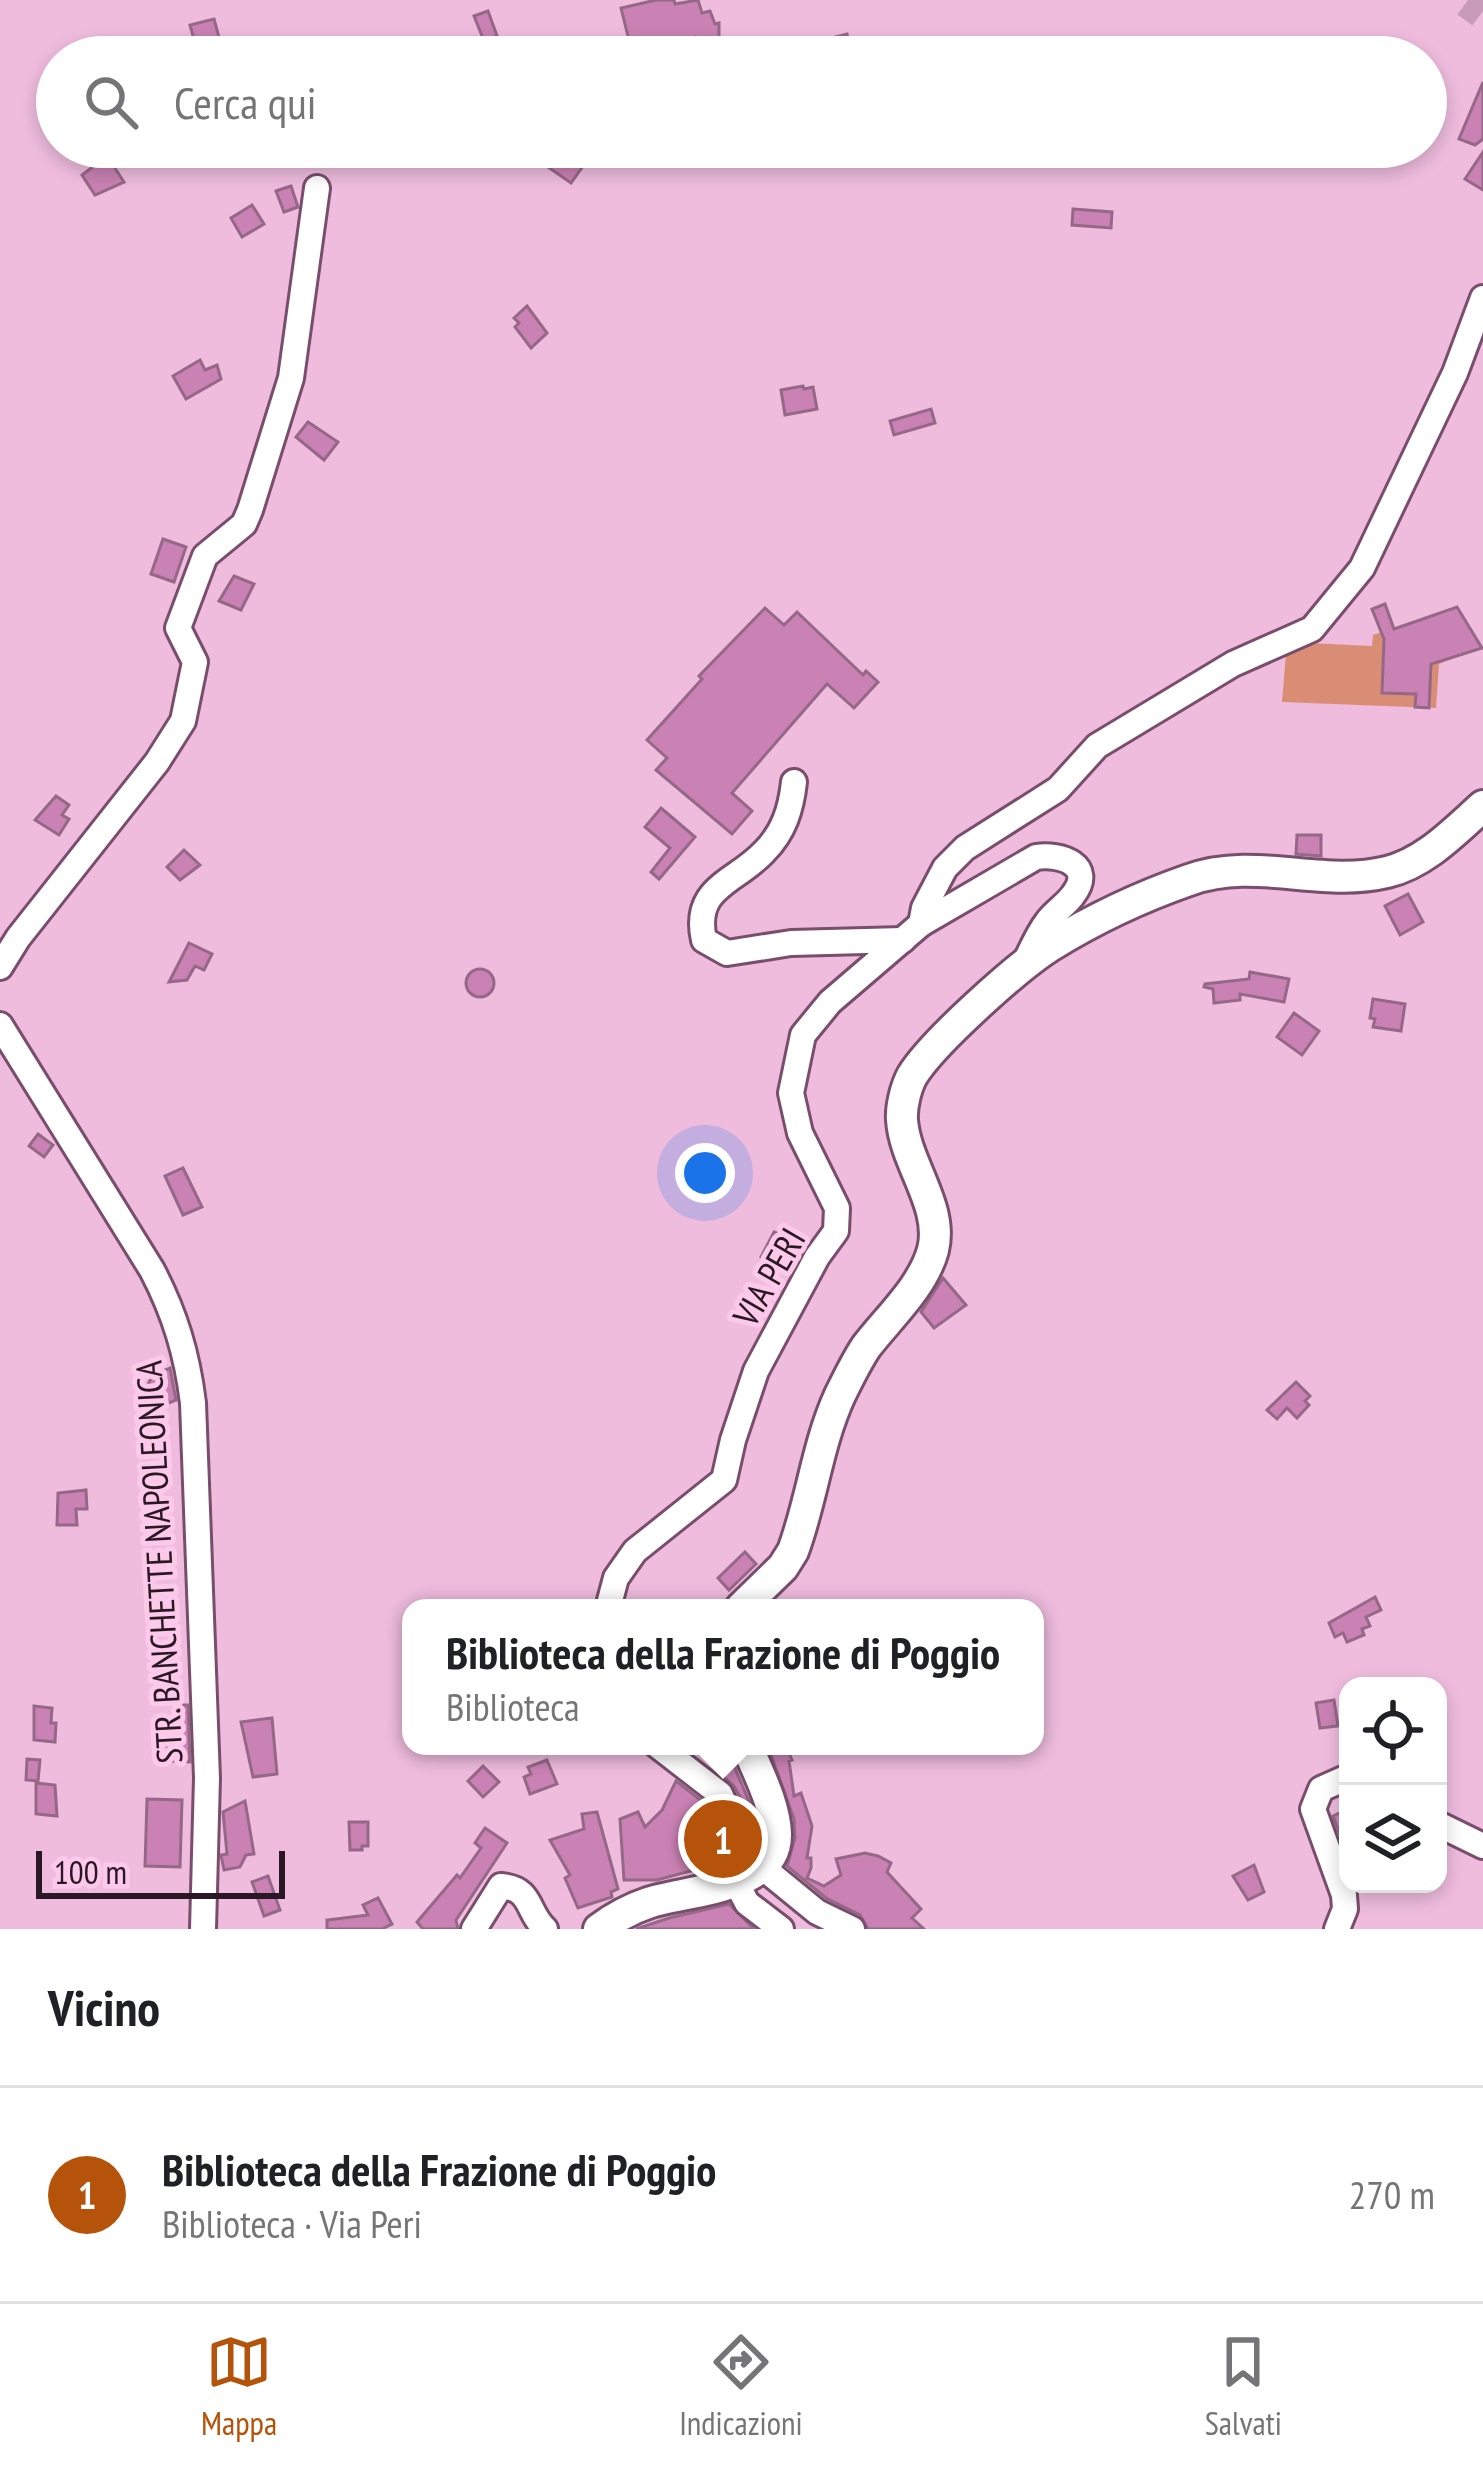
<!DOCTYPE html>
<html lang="it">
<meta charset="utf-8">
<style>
body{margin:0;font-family:"PT Sans Narrow",sans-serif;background:#f2f2f2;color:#202124}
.controls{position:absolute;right:36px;bottom:36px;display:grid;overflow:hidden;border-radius:24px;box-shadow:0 6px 18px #0003}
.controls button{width:108px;height:108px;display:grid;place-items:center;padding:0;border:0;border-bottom:3px solid #e0e0e0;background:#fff;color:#202124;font:60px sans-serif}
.scale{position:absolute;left:36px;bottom:30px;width:249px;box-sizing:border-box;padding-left:12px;border:6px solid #2a1824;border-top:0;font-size:33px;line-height:42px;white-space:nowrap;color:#2a1824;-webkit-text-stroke:9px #fcc9eb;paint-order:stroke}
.you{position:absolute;left:705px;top:1173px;width:42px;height:42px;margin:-30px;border:9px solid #fff;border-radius:50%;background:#1a73e8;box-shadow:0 0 0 18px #1a73e833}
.badge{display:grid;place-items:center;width:78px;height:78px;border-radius:50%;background:#b45309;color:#fff;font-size:39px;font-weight:700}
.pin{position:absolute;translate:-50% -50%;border:6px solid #fff;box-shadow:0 3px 12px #0006}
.popup{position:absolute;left:402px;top:1599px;width:642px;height:156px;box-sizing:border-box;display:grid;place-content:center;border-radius:24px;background:#fff;filter:drop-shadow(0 3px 9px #0005);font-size:39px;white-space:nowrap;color:#757577}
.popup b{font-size:45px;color:#202124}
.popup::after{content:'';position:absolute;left:50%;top:100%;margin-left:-24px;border:24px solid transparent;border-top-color:#fff}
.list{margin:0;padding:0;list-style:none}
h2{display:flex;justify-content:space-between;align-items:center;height:156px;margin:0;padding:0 48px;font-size:51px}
h2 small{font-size:39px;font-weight:400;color:#757577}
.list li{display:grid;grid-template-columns:78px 1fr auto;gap:36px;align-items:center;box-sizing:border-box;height:216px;padding:0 48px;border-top:3px solid #e0e0e0}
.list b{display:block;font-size:45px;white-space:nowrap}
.list p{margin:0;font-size:39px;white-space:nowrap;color:#757577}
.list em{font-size:39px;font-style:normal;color:#757577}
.icon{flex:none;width:66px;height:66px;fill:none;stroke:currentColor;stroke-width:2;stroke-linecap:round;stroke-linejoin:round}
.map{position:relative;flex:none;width:1483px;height:1929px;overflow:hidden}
.search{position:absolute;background:#fff;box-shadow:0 6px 18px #0003;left:36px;right:36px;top:36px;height:132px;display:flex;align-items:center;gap:30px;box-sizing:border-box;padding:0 42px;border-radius:66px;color:#757577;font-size:45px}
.sheet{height:372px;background:#fff}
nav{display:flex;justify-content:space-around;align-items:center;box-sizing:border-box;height:168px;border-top:3px solid #e0e0e0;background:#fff;font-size:33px;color:#757577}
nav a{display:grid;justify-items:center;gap:6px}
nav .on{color:#b45309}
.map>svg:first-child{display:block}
.green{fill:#d98d74}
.building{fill:#ca82b4;stroke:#966887;stroke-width:3}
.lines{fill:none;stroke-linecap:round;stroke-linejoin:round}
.highway-tunnel{stroke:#c89bb9;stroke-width:36;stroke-dasharray:36 18;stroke-linecap:butt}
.minor-casing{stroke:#794e6c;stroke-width:30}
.major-casing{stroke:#794e6c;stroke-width:36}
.minor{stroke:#fff;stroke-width:24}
.major{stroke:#fff;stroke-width:30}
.labels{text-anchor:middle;stroke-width:10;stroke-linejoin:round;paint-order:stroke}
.street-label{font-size:36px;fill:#2a1824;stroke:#fcc9eb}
</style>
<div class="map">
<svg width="1483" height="1929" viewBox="0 0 1483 1929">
<rect width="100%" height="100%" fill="#efbcde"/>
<path class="green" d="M1457,607L1482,648L1439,664L1436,708L1282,702L1287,642L1372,646L1373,635Z"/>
<g class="building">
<path d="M656,0H674L675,4L698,0L702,13L710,11L715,24L719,23V38L696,41L695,37L632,52L621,8Z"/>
<path d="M488,11L497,36L484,41L474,16Z"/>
<path d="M214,19L220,41L196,47L190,25Z"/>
<path d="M847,34L851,54L828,56L823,40Z"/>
<path d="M1483,82V139L1475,145L1459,139Z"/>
<path d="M558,147H586L593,152L571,183L545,165Z"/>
<path d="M1483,152V190L1465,179Z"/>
<path d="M107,156L124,182L95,195L82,175Z"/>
<path d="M291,186L298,207L284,212L276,191Z"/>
<path d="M252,205L264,224L242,237L231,218Z"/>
<path d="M1073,209L1112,212L1111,228L1072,225Z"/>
<path d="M527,306L547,333L531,348L515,327L519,323L514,318Z"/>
<path d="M200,360L205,370L217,365L221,379L186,399L173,376Z"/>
<path d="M803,386L804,389L813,387L817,409L785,415L781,390Z"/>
<path d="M931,409L935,423L894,435L890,421Z"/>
<path d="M308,422L338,442L324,460L296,437Z"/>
<path d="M163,539L186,547L174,582L151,574Z"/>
<path d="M234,576L254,584L241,610L219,601Z"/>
<path d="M1385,604L1394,629L1457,607L1482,648L1431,664L1429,708L1415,707L1416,694L1382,693L1384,639L1372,609Z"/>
<path d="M765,608L784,625L797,612L863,675L866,671L878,682L854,708L827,684L732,793L752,811L732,834L656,770L667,758L647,740L702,679L699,676Z"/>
<path d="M56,796L69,805L62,815L69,819L59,835L35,820Z"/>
<path d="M661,808L695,837L659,879L651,872L670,848L645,827Z"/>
<path d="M1297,835H1321V856L1296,854Z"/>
<path d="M184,850L200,865L180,880L167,867Z"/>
<path d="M1408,894L1423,922L1400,935L1385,906Z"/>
<path d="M189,943L212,954L204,970L195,966L187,980L169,982Z"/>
<circle cx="480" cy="983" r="14"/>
<path d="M1250,972L1289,979L1284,1002L1240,994V1000L1214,1003L1213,989L1204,987L1205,984L1249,979Z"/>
<path d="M1373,999L1405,1004L1401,1031L1373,1027L1375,1019L1370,1018Z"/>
<path d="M1294,1013L1319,1031L1302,1055L1277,1037Z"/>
<path d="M38,1134L53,1145L44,1157L29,1146Z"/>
<path d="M183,1168L202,1207L183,1215L165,1176Z"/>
<path d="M774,1232L796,1240L782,1268L761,1257Z"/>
<path d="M943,1278L966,1305L934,1328L921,1312Z"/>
<path d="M170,1368L176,1400L161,1406L149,1399L147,1386L153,1375Z"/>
<path d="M1296,1382L1310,1396L1305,1401L1309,1405L1297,1418L1287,1408L1277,1419L1267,1410Z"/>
<path d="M86,1490L87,1509H76L77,1525H57L58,1493Z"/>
<path d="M745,1552L756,1564L729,1590L718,1578Z"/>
<path d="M1375,1597L1381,1610L1366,1617L1370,1626L1362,1629L1364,1635L1347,1642L1343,1633L1335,1637L1329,1623Z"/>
<path d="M1334,1700L1338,1726L1320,1728L1316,1703Z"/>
<path d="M180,1705H188L190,1762L167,1761L168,1732H179Z"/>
<path d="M34,1706L52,1708L51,1723H56L55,1742L34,1740Z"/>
<path d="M272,1718L277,1774L253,1777L241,1722Z"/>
<path d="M768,1746H786L792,1760L789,1761L794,1796L801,1793L812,1826L807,1858H811V1868L807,1878L824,1886L841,1875L836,1859L865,1853L878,1856L891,1863L887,1872L921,1909L912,1918L924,1929H868L860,1915L826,1898L787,1866L795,1838L794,1819Z"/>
<path d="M27,1759L40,1760L38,1781L26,1780Z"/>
<path d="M731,1759L751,1806L756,1827L734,1786L718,1772L733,1764Z"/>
<path d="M547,1760L557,1784L530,1794L524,1777L531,1774L528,1767Z"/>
<path d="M483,1766L499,1782L483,1797L468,1781Z"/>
<path d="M676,1781L707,1805L735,1859L657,1880H624L620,1819L638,1812L645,1827L662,1810Z"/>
<path d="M36,1783L55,1785L57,1816L36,1814Z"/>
<path d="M147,1799L182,1800L180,1867L145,1866Z"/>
<path d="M245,1801L254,1854L246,1855L240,1867L224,1870L221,1855L227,1854L223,1812Z"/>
<path d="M1348,1809V1857L1333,1816Z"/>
<path d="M597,1812L618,1889L611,1892L612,1897L578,1908L565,1878L570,1875L550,1840L584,1829L582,1814Z"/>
<path d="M349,1822H368V1846H362V1850H350Z"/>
<path d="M485,1828L507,1843L456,1920L458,1929H423L417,1922L457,1875L460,1878L481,1848L475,1843Z"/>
<path d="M1254,1865L1264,1892L1248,1900L1233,1876Z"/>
<path d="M268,1876L280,1910L264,1916L252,1882Z"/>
<path d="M378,1898L392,1924L382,1929H327V1920L368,1915L363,1905Z"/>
<path d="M729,1904L754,1929H636L669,1918Z"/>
</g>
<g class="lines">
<path class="highway-tunnel" d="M1468,0L1483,11"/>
<defs>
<g id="minor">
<path d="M794,782C791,809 784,832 764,852C735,883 692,887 704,940L727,953L791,943L903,940"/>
<path d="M921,924L924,908L945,868L965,848L1058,789L1097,746L1233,664L1312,629L1362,568L1455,373L1483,298"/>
<path d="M0,967L18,938L157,762L183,721L195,662L178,628L205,556L244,524L250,510L291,378L317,188"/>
<path d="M0,1025L152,1270C175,1314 187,1354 193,1403L207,1778L203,1929"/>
<path d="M608,1608L616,1578L635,1551L724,1480L733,1440L756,1371L817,1257L836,1231L837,1208L800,1133L791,1093L803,1035L830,1002L921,924L1036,857C1060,853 1096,865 1073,895C1066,905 1054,912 1047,922C1037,935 1031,951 1024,964"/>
<path d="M658,1746L720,1794L740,1838L762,1867L817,1912L852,1929"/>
<path d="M1438,1824L1483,1846"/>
<path d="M736,1882L747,1903L781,1929"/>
<path d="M474,1929L501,1886C533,1889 526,1911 545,1929"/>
<path d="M1337,1929L1345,1909L1344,1895L1313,1809L1321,1789L1348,1777"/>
</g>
<g id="major">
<path d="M741,1608L783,1567L793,1551C812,1500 817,1445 840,1395C848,1379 856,1362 866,1347C888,1318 923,1287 933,1250C944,1206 905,1164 902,1120C901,1107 906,1087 912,1076C932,1043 1017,967 1050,946C1092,920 1143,896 1189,880C1255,856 1321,888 1387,872C1425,863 1455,831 1483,806"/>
<path d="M599,1929C614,1918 630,1909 648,1903C685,1890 777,1890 776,1834C775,1804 758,1773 747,1746"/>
</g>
</defs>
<use href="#minor" class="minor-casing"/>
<use href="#major" class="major-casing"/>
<use href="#minor" class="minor"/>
<use href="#major" class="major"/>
</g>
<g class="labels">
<g class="street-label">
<text transform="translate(769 1277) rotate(-60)" y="13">VIA PERI</text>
<text transform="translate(159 1562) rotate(-93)" y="13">STR. BANCHETTE NAPOLEONICA</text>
</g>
</g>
</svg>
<div class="controls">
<button><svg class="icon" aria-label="locate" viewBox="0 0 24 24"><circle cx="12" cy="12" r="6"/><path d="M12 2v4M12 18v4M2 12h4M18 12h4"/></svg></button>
<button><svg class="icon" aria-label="layers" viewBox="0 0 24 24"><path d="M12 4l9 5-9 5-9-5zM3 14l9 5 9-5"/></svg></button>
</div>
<div class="scale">100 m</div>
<div class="you"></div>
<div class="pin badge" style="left:723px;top:1839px">1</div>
<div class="popup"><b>Biblioteca della Frazione di Poggio</b>Biblioteca</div>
<div class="search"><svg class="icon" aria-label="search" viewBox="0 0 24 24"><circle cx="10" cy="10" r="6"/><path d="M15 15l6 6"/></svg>Cerca qui</div>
</div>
<section class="sheet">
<h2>Vicino<small></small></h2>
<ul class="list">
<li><span class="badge">1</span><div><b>Biblioteca della Frazione di Poggio</b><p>Biblioteca · Via Peri</p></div><em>270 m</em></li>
</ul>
</section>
<nav>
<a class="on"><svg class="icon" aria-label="map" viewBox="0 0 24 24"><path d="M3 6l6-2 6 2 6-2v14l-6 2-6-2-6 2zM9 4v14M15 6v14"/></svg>Mappa</a>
<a><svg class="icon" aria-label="directions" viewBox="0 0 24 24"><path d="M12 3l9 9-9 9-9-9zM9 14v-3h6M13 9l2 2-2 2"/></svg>Indicazioni</a>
<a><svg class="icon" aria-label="saved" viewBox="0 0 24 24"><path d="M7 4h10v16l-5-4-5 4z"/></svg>Salvati</a>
</nav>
